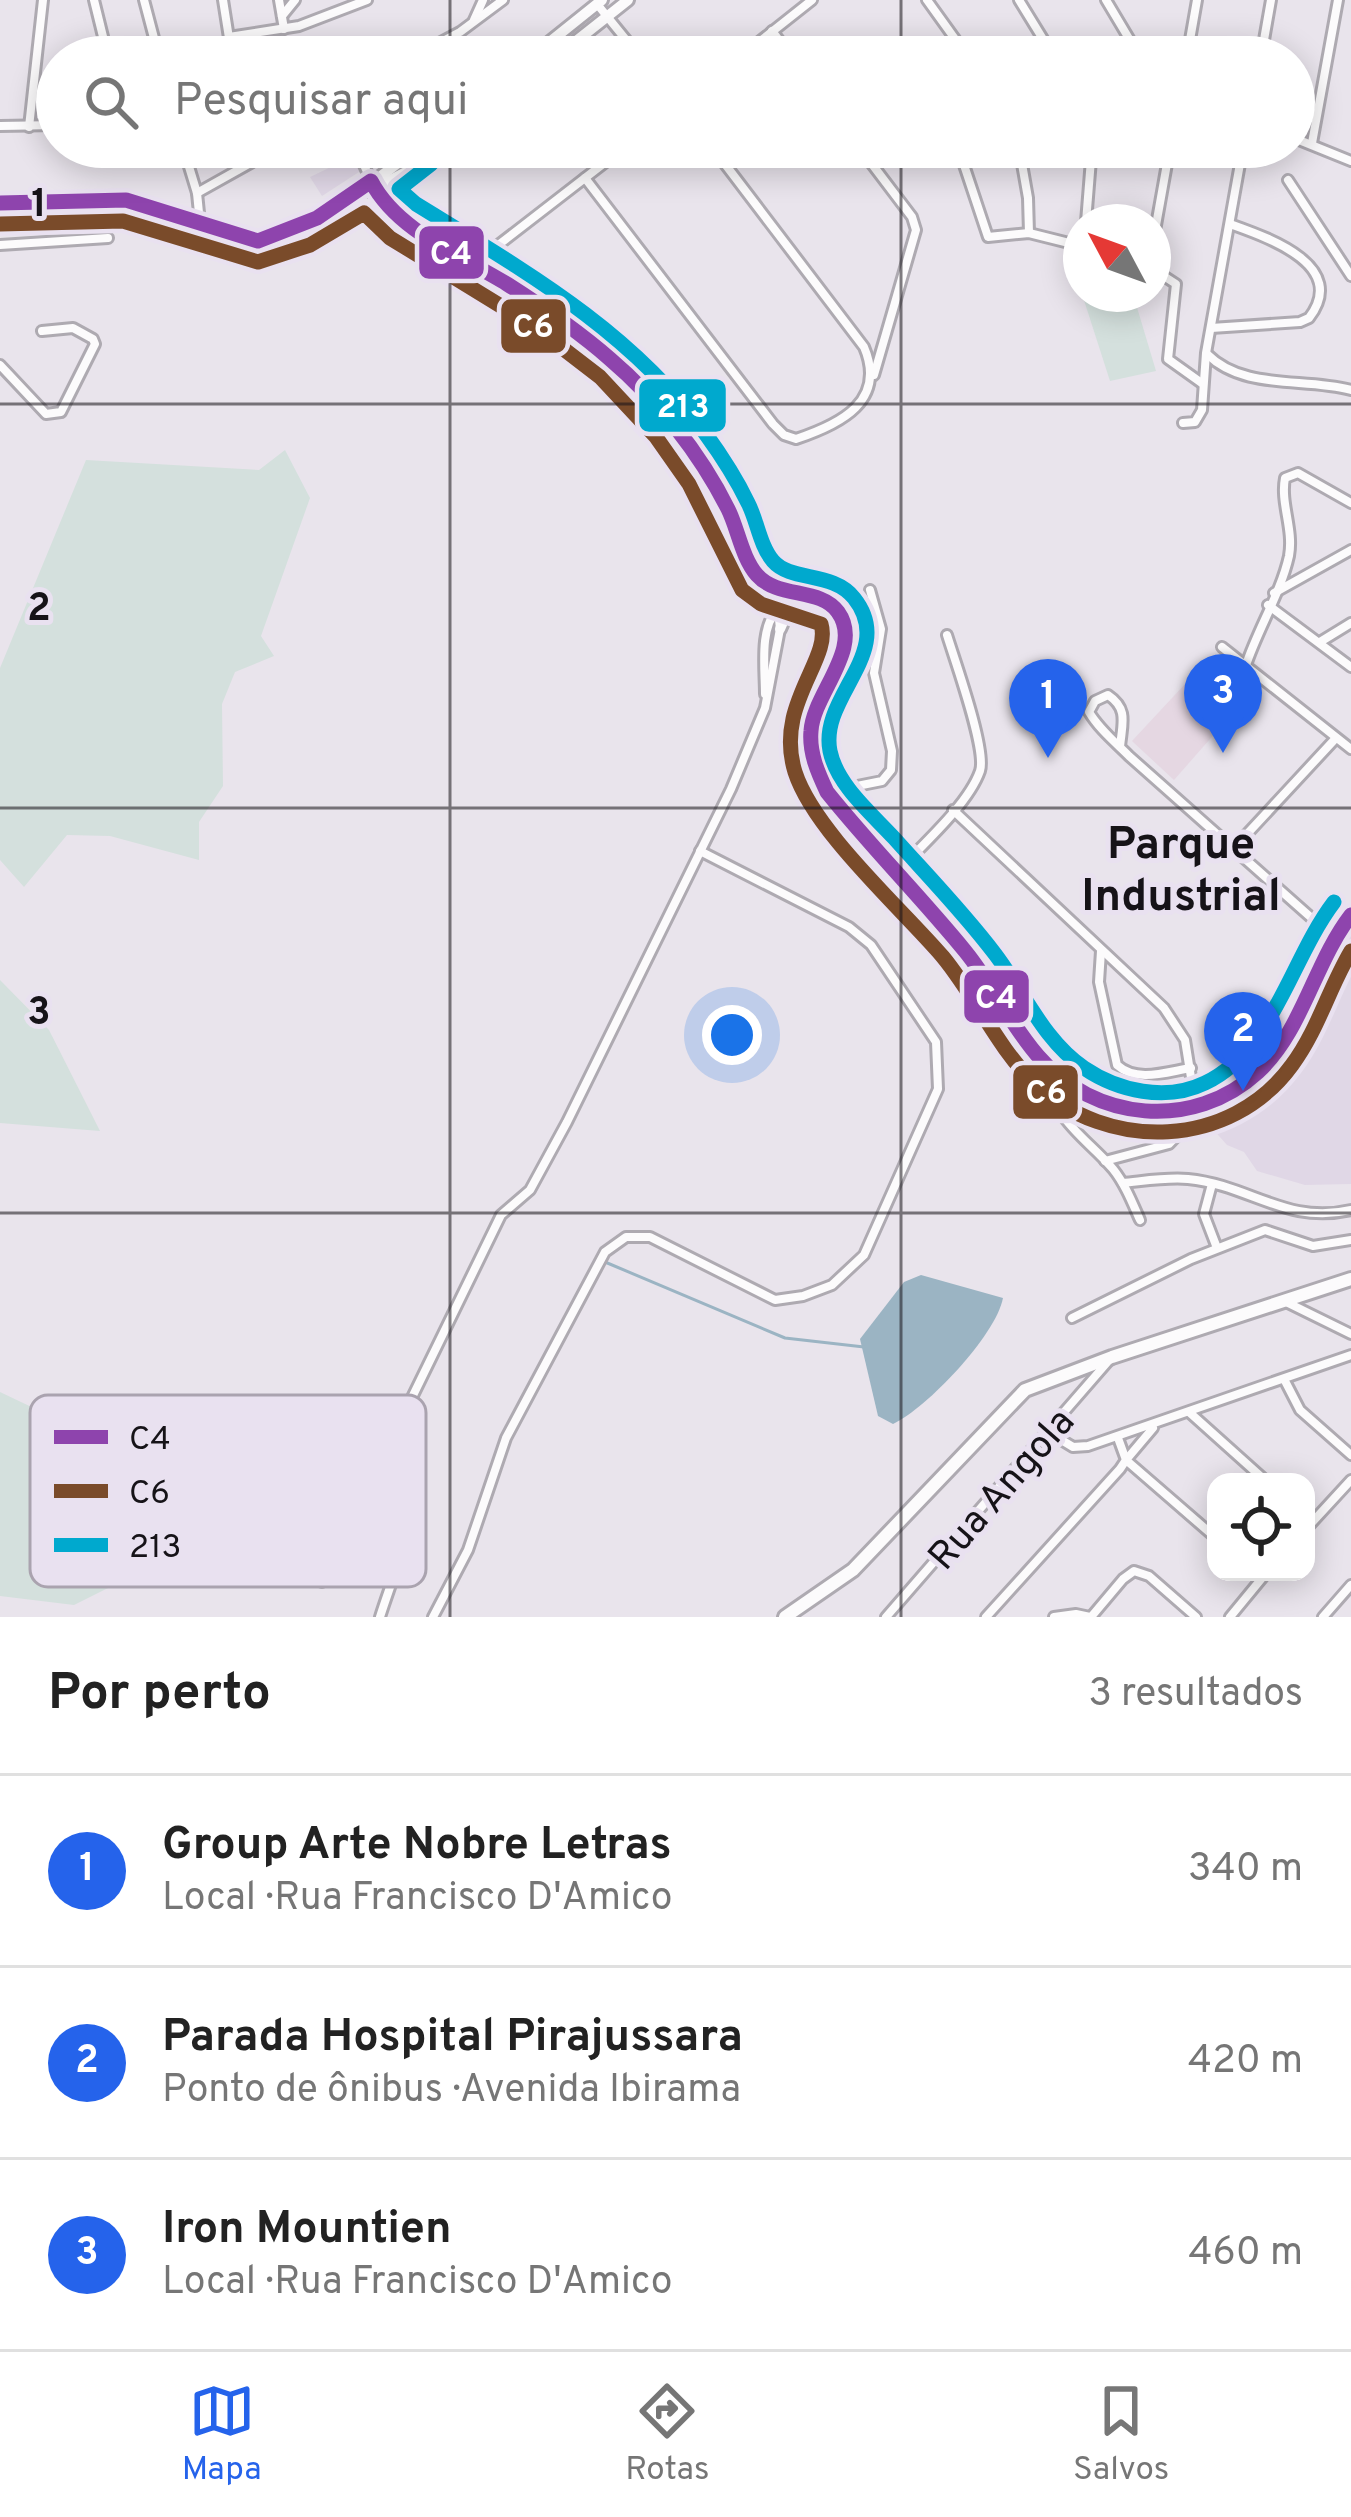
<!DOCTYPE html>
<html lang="pt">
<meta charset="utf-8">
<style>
body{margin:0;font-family:Overpass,sans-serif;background:#f2f2f2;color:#222}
.controls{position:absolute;right:36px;bottom:36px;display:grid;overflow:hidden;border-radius:24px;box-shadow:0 6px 30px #0003}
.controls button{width:108px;height:108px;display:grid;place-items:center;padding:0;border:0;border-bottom:3px solid #e0e0e0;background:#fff;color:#222;font:60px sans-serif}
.compass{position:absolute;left:1063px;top:204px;width:108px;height:108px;border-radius:50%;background:#fff;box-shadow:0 6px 30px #0003;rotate:311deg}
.you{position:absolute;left:732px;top:1035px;width:42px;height:42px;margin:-30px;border:9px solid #fff;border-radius:50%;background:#1a73e8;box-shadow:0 0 0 18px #1a73e833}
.badge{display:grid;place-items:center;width:78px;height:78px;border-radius:50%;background:#2563eb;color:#fff;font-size:39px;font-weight:700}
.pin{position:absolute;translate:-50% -99px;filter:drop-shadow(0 3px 6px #0008)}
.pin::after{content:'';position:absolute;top:63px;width:42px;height:36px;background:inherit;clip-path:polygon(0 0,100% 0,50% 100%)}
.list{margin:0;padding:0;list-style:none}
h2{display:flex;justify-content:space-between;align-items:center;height:156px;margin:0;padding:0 48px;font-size:51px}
h2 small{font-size:39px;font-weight:400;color:#767676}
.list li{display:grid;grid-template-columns:78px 1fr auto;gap:36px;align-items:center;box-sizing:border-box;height:192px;padding:0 48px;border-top:3px solid #e0e0e0}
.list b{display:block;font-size:45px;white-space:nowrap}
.list p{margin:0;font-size:39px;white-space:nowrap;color:#767676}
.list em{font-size:39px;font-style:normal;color:#767676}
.icon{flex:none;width:66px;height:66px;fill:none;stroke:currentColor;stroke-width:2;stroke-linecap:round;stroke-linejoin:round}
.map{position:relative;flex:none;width:1351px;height:1617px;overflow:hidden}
.search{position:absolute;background:#fff;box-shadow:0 6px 30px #0003;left:36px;right:36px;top:36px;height:132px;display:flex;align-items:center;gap:30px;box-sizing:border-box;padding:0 42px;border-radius:66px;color:#767676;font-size:45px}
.sheet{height:732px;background:#fff}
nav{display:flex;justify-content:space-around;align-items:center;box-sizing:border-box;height:168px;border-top:3px solid #e0e0e0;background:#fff;font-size:33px;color:#767676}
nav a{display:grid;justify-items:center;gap:6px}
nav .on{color:#2563eb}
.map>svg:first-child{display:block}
.industrial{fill:#e5d7e2}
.built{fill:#e0d7e6}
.green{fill:#d4e0dd}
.water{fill:#9bb4c3}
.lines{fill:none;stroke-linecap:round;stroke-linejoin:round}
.stream{stroke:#9bb4c3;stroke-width:3}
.minor-casing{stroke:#aeaab1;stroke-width:14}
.secondary-casing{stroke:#aeaab1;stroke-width:16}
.primary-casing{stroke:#aeaab1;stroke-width:18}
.minor{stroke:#fcfbfc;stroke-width:8}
.secondary{stroke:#fcfbfc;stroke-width:10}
.primary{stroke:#fcfbfc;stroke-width:12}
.bus-1-casing{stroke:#e9e1f0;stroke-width:24}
.bus-2-casing{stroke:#e9e1f0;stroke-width:24}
.bus-3-casing{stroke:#e9e1f0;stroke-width:24}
.bus-1{stroke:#8e44ad;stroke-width:15}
.bus-2{stroke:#7a4b2a;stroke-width:15}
.bus-3{stroke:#00a9ce;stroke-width:15}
.grid{fill:none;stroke:#161318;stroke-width:3;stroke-opacity:0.55}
.labels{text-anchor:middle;stroke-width:10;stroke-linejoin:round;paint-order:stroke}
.street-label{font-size:39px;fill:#161318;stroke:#e9e1f0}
.quarter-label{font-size:45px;font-weight:bold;fill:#161318;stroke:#e9e1f0}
.key{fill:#e9e1f0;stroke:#aaa3af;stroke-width:3}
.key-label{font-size:33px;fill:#161318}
.grid-label{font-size:39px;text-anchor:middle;font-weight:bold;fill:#161318;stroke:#e9e1f0;stroke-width:10;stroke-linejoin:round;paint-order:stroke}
.line-badge{stroke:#e9e1f0;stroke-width:4.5}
.badge-label{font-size:33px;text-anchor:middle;font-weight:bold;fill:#fff}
</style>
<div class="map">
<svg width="1351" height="1617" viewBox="0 0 1351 1617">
<rect width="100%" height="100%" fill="#e9e4ec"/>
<path class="industrial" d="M1199,669L1239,706L1174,780L1132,741Z"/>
<g class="built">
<path d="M354,156L362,170L322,196L310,177Z"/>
<path d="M1351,923V1184L1305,1185L1257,1171L1244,1152L1227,1145L1203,1118L1241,1098L1275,1065L1291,1040L1334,945Z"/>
</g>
<g class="green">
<path d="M1082,294H1133L1156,371L1110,381Z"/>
<path d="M285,450L310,498L261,636L274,656L235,672L222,704L223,786L199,822V860L110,836L67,835L24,887L0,860V668L86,460L259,470Z"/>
<path d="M0,980L49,1030L100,1131L0,1123Z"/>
<path d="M0,1392L126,1452L125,1474L110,1535V1587L74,1605L0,1596Z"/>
</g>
<path class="water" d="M921,1275L1003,1298C996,1335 927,1408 893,1424L878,1416L860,1339L904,1282Z"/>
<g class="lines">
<path class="stream" d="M605,1262L785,1338L864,1347"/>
<defs>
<g id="minor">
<path d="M94,0L108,57"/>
<path d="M144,0L159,57"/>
<path d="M223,0L232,57"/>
<path d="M279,0L284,29"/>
<path d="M927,0L968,57"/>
<path d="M1019,0L1054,57"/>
<path d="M1106,0L1140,57"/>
<path d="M597,4L640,57"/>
<path d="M282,16L295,0"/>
<path d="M474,20L483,0"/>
<path d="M772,31L792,57"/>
<path d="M229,37L299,26L367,0"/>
<path d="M413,57L460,32L503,0"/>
<path d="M740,57L812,0"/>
<path d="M1187,57L1197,0"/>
<path d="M1261,57L1271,0"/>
<path d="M0,126L57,125"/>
<path d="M29,127L43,0"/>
<path d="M1294,138L1351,161"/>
<path d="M1312,143L1338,0"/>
<path d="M183,147L197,193L200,223"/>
<path d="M356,147L371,181"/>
<path d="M859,147L912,217L916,230L874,375"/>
<path d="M958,147L988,237L1029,233L1081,246"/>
<path d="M1019,147L1028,198L1029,233"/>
<path d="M585,178L773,424L784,435L796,439C841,424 887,401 864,347L712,147"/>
<path d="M1288,180L1351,276"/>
<path d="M197,193L279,147"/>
<path d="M1086,222L1092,147"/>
<path d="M1153,242L1170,147"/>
<path d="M0,245L108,238"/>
<path d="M475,263L625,147"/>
<path d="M1153,269L1176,284L1168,359L1203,384"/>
<path d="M1211,328L1300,322L1309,318C1350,265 1266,237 1230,224"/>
<path d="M1207,354C1244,391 1304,377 1351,390"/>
<path d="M0,365L46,414L61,412L95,344L93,339L73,328L42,331"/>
<path d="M1183,423L1195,422L1202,410L1206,353L1243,147"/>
<path d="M1274,593L1351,550"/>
<path d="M1268,605L1351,667"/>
<path d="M1320,642L1351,623"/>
<path d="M1222,647L1351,749"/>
<path d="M1246,665C1258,629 1281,592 1289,556C1294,529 1280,503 1285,478L1298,473L1351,503"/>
<path d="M765,694C765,669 759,627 778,609"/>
<path d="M1120,747C1122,724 1129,709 1108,695L1095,701L1089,712C1099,729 1115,742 1129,756L1333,937"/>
<path d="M827,792L882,781L891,770L892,751L874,673L881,629L870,590"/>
<path d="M953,810L1164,1008L1185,1040L1197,1115L1169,1144L1105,1161"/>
<path d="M1234,848L1336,738"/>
<path d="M897,872C921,846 968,805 980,771C987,750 955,661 947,635"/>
<path d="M1101,951L1099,982L1117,1065C1137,1083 1166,1072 1191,1068"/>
<path d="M1050,1068C1047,1118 1085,1136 1113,1169C1125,1184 1132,1202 1140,1220"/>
<path d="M1123,1183C1144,1181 1167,1177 1188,1179C1250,1185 1286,1225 1351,1210"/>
<path d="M1212,1184L1204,1214L1217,1248"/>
<path d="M1286,1302L1351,1334"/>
<path d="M1072,1318L1191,1259L1265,1230L1313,1246L1351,1240"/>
<path d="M1284,1379L1300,1410L1351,1455"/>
<path d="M1189,1412L1267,1482"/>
<path d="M1153,1428L1126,1460L1216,1538"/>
<path d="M1050,1433L1073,1447L1088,1446L1351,1355"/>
<path d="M1306,1529L1351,1480"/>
<path d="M322,1582L501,1215L530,1190L567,1122L731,789L765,708L780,629L778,609"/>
<path d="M380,1617C399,1557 422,1520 384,1461"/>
<path d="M433,1617L468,1550L506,1438L605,1252L626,1237H650L775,1300L803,1296L832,1285L864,1255L938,1089L936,1042L871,945L849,927L700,851"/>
<path d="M886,1617L1111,1358"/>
<path d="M986,1617L1120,1469L1126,1460L1118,1438"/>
<path d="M1054,1617L1076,1614L1090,1617"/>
<path d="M1091,1617L1123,1579L1134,1571L1149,1576L1196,1617"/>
<path d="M1230,1617L1267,1572"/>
<path d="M1323,1617L1351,1585"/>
</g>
<g id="secondary">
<path d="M531,57L602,0"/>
<path d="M556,57L628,0"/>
<path d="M371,181L382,202L403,221C499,281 601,331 672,424C695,455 720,488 735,524C743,541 746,560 757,575C783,608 852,577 845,648C828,682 800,717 810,758C820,795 854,824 879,853C913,891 949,929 980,969C1009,1007 1029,1056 1069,1083C1111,1112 1167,1125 1215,1102C1299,1063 1296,975 1351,915"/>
<path d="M370,191L406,172L439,147"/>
<path d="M0,203L126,200L235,236L266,241L356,195L419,147"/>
<path d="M750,565L754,586L771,607L817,609L839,621"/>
<path d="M780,629L784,620L797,610"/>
</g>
<path id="primary" d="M785,1617L853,1570L1025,1390L1112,1357L1351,1279"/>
</defs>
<use href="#minor" class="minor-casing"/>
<use href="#secondary" class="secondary-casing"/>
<use href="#primary" class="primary-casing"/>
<use href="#minor" class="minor"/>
<use href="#secondary" class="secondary"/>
<use href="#primary" class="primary"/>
<defs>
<path id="bus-1" d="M0,203L126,200L258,241L317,218L371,181C397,231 460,255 507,284C543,307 578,331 610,359C657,399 700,453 728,509C738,529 742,558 757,575C778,599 820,587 838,612C864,648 813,694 811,731C809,753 818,773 827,792C871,847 921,897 965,951C992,984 1010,1024 1038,1056C1094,1122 1194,1131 1258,1072C1303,1030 1314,963 1351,915"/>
<path id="bus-2" d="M0,224L123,221L258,262L310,245L364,213L390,238L535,327L600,377L656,437L689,484L742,590L761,604L821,624C832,660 774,704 795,772C814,831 901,908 943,957C976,997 997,1047 1034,1083C1108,1153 1231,1149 1292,1065C1318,1030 1329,988 1351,951"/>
<path id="bus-3" d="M431,164L399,189L416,204C523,270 630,330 705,433C721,455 736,478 748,503C757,520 760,546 773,561C791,582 833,571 854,598C897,652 819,696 830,751C837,785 871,813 894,838C928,876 964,913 995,954C1024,992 1043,1040 1084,1068C1118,1091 1166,1102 1205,1083C1273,1051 1290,960 1334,902"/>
</defs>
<use href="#bus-1" class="bus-1-casing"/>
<use href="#bus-2" class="bus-2-casing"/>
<use href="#bus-3" class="bus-3-casing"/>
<use href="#bus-1" class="bus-1"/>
<use href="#bus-2" class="bus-2"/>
<use href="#bus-3" class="bus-3"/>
</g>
<path class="grid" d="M450,0V57M901,0V57M450,147V1617M901,147V1617M0,404H1351M0,808H1351M0,1213H1351"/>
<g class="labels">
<g class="street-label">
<text transform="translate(1000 1488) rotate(-49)" y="14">Rua Angola</text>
</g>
<g class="quarter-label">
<text x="1181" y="858">Parque<tspan x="1181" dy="52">Industrial</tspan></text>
</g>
</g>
<rect x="30" y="1395" width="396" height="192" rx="18" class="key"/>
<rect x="54" y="1430" width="54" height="14" fill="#8e44ad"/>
<rect x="54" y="1484" width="54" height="14" fill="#7a4b2a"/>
<rect x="54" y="1538" width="54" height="14" fill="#00a9ce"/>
<g class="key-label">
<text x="129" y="1449">C4</text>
<text x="129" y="1503">C6</text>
<text x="129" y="1557">213</text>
</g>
<g class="grid-label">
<text x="39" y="216">1</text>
<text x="39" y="620">2</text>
<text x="39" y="1024">3</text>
</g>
<g class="line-badge">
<rect x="417" y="224" width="69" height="57" rx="12" fill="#8e44ad"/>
<rect x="499" y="297" width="69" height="58" rx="12" fill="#7a4b2a"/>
<rect x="637" y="377" width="91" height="57" rx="12" fill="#00a9ce"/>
<rect x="962" y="968" width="69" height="57" rx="12" fill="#8e44ad"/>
<rect x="1011" y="1063" width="69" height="58" rx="12" fill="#7a4b2a"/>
</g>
<g class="badge-label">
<text x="451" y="264">C4</text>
<text x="533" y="337">C6</text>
<text x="683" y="417">213</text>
<text x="996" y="1008">C4</text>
<text x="1046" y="1103">C6</text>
</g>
</svg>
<div class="controls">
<button><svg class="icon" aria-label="locate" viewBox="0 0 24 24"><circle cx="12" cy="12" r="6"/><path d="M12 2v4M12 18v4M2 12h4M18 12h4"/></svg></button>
</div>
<svg class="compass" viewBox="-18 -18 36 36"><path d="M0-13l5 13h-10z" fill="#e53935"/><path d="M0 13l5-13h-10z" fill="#767676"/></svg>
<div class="you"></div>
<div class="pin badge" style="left:1048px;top:758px">1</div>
<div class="pin badge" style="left:1243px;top:1091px">2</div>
<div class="pin badge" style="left:1223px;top:753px">3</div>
<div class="search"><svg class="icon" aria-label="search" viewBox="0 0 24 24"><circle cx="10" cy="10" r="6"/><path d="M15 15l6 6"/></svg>Pesquisar aqui</div>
</div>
<section class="sheet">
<h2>Por perto<small>3 resultados</small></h2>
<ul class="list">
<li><span class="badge">1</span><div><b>Group Arte Nobre Letras</b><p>Local · Rua Francisco D'Amico</p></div><em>340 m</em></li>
<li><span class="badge">2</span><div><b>Parada Hospital Pirajussara</b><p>Ponto de ônibus · Avenida Ibirama</p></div><em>420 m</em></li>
<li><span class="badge">3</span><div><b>Iron Mountien</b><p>Local · Rua Francisco D'Amico</p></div><em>460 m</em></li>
</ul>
</section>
<nav>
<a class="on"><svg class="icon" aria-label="map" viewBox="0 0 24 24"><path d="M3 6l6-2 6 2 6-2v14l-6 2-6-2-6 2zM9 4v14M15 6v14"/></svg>Mapa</a>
<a><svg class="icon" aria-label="directions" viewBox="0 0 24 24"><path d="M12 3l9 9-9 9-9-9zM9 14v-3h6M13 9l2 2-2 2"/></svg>Rotas</a>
<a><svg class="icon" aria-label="saved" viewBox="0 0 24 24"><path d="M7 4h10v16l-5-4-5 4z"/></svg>Salvos</a>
</nav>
